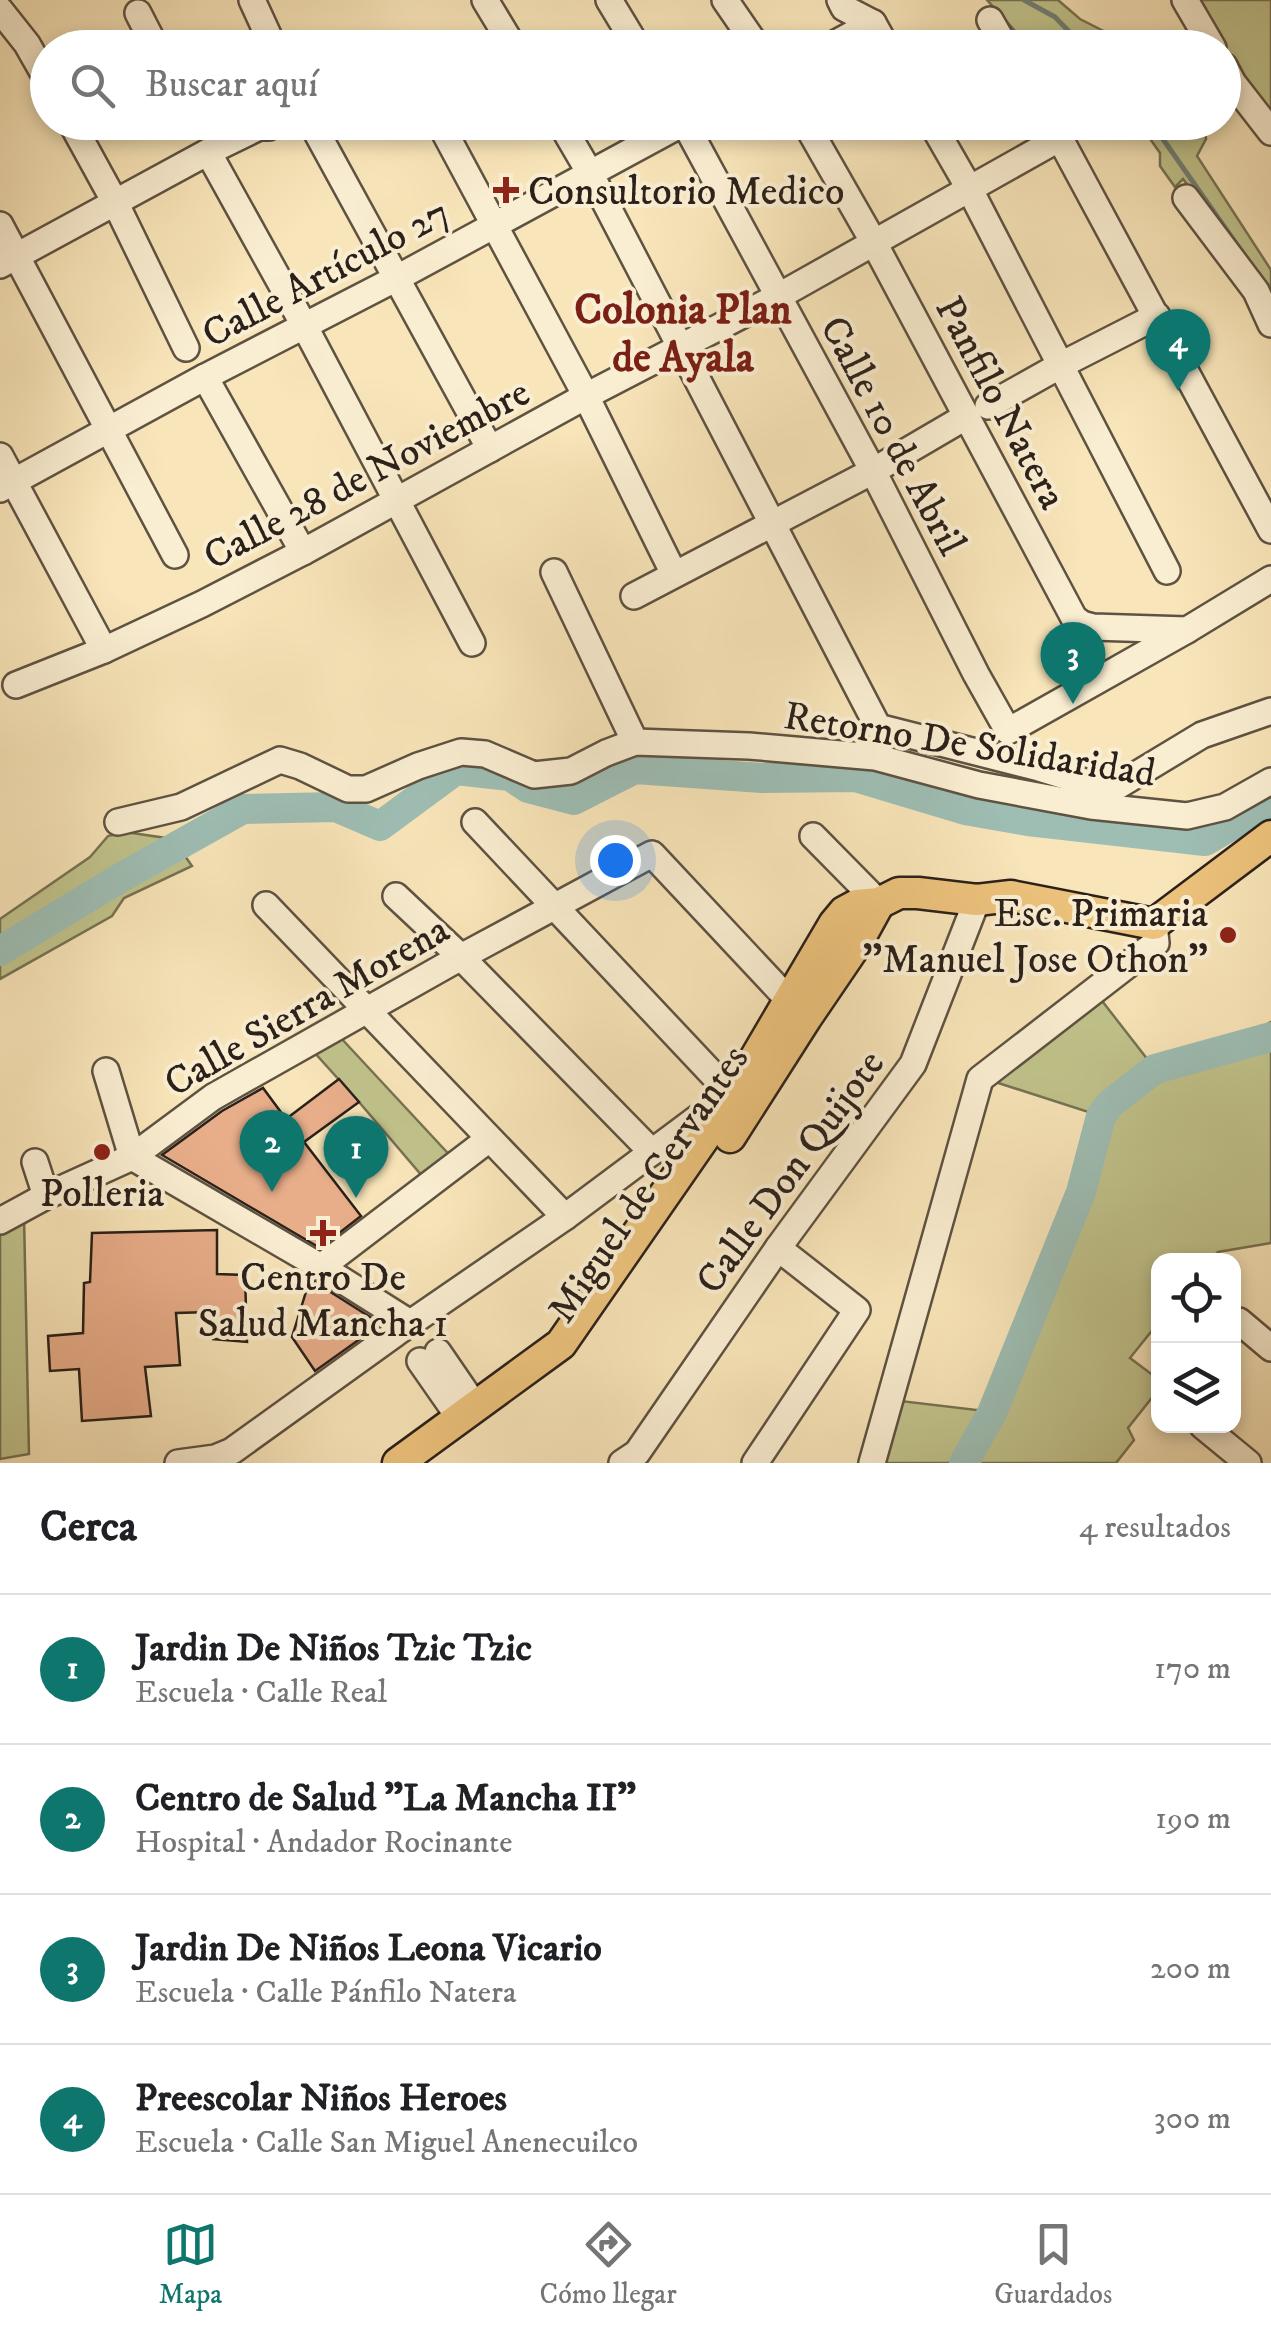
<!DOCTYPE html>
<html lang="es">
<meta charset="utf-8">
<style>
body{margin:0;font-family:"IM FELL DW Pica",serif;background:#f2f2f2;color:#202124}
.controls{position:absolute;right:30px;bottom:30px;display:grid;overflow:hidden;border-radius:20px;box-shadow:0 5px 15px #0003}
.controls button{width:90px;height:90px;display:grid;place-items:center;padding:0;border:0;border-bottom:2px solid #e0e0e0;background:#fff;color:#202124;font:50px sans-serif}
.you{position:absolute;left:615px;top:860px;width:35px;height:35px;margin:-25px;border:8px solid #fff;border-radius:50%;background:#1a73e8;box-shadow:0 0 0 15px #1a73e833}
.badge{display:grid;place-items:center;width:65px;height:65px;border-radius:50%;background:#0f766e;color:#fff;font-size:32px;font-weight:700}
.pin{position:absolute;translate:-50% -82px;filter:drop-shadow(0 2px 5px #0008)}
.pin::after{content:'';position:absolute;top:52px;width:35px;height:30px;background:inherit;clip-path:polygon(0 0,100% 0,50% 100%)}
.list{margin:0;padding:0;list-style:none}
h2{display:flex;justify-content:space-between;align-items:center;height:130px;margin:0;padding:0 40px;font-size:42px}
h2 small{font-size:32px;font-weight:400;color:#757577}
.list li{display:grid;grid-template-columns:65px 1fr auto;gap:30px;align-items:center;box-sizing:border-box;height:150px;padding:0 40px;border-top:2px solid #e0e0e0}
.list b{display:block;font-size:38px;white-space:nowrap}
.list p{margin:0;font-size:32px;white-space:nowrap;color:#757577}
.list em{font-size:32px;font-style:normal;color:#757577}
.icon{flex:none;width:55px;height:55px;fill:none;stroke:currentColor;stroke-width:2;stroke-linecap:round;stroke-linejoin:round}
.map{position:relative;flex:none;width:1271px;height:1463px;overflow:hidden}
.search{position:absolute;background:#fff;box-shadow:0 5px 15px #0003;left:30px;right:30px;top:30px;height:110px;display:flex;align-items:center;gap:25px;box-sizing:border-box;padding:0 35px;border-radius:55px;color:#757577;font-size:38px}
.sheet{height:730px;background:#fff}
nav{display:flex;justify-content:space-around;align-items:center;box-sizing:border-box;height:140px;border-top:2px solid #e0e0e0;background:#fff;font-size:28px;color:#757577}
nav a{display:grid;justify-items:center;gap:5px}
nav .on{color:#0f766e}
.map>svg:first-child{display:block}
.green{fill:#c1c38c;stroke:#767253;stroke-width:2.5}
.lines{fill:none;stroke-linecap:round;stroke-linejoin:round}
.stream{stroke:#707f76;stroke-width:5}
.river{stroke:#9ebeb4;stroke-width:30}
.building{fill:#e8ae8a;stroke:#2b211a;stroke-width:2.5}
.minor-casing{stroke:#5e5242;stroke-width:30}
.major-casing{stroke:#2b211a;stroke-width:35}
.minor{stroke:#faeed2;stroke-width:25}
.major{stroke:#ecc27c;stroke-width:30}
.poi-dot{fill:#8f2418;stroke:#faeed2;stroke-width:4}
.labels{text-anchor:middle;stroke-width:8;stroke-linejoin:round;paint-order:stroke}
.poi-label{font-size:40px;fill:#2b211a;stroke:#faeed2}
.street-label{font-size:40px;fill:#2b211a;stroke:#faeed2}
.neighbourhood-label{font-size:42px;font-weight:bold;fill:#7a1f14;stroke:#faeed2}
</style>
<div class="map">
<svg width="1271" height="1463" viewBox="0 0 1271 1463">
<rect width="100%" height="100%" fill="#f8e5b9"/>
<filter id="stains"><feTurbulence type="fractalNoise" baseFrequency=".002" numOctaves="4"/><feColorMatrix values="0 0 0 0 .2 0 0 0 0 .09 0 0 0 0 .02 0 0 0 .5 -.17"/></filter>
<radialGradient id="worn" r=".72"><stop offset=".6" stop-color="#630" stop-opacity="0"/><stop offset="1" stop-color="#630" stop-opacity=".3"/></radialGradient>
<g class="green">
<path d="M987,0H1058L1080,19L1135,47H1036L1018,34Z"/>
<path d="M1189,0H1271V127Z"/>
<path d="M1139,123H1205L1206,139L1197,156L1271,270V303L1233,246L1183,179L1175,187L1160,166V153Z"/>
<path d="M125,832L173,839L192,866L124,898L112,916L0,979V919L90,857L108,836Z"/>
<path d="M1099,997L1155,1069L1246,1037L1271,1022V1243L1218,1252L1211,1260H1158V1323L1130,1358L1158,1379V1390L1128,1428L1134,1440L1116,1463H879L901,1401L993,1412L1079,1197L1101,1116L989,1080Z"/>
<path d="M340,1037L457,1163L429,1184L359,1102L314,1052Z"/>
<path d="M24,1217L29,1454L0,1459V1228Z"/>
</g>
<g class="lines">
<g class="stream">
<path d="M1024,0L1055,17L1085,48"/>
<path d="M1151,122L1247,259"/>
</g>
<g class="river">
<path d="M0,951L120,878L243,809L336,807L380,826L456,770L510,776L528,788L574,800L635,769L762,778L855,777L965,810L1028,821L1205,841L1271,802"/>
<path d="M964,1463L992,1413L1081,1192L1101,1116L1110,1104L1155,1069L1271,1037"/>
</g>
</g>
<g class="building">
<path d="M339,1079L359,1102L304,1142L361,1216L320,1248L162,1155L222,1111L263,1088L286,1119Z"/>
<path d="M217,1230V1274L245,1275L247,1342L213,1339L211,1312L176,1313L180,1365L145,1367L151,1416L82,1421L79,1369L50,1371L48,1336L83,1333L84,1283L90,1282L92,1233Z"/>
<path d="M310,1279L381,1324L315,1371L292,1337Z"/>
</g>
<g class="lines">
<defs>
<g id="minor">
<path d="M252,0L274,48"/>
<path d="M485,0L514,48"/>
<path d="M609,0L638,48"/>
<path d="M725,0L758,48"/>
<path d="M840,0L844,8L873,23L887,48"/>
<path d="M1185,0L1213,48"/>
<path d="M0,10L27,44L48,81"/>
<path d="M138,13L156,48"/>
<path d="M990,20L1006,48"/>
<path d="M827,48L873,23"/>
<path d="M1224,66L1233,83L1271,132"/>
<path d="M71,122L116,204L186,348"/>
<path d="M311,122L490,449"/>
<path d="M439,122L586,396L674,574"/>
<path d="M560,122L591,175L878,727L1039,768L1111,790"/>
<path d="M684,122L873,471L976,674L1008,731L1187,630L1271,579"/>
<path d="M805,122L873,241L1074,618L1082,624L1093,627L1187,630"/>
<path d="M931,122L969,188L1167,571"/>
<path d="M1051,122L1271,530"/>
<path d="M208,152L305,327L472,643"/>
<path d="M1186,198L1256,291L1271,324"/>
<path d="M0,225L175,555"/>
<path d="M0,265L208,152L259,127H269L277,122"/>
<path d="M205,377L303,552"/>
<path d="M988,406L1061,365L1157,316"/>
<path d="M0,456L104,650"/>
<path d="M0,489L205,377L397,278L685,122"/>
<path d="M554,572L635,742"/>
<path d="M634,596L873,471L967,416"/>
<path d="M16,685L104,650L202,604L303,552L586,396L779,296L1060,138"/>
<path d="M1098,800L1111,790L1202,735L1271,711"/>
<path d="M118,822L181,807L280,760L300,766L348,789H366L418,766L461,752L485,754L534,775L571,771L606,753L635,742L749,746L875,757L979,785L1091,806L1187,816L1225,807L1271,781"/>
<path d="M813,836L879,903"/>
<path d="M396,896L461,957L652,1152"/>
<path d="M266,905L565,1217"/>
<path d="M106,1071L132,1157L321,1267L410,1323"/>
<path d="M35,1162L46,1196"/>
<path d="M0,1221L46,1196L132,1157L213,1097L461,957L652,854L800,1012"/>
<path d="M321,1267L489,1139"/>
<path d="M1239,1321L1271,1348"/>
<path d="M438,1352L475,1406"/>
<path d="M420,1361L459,1417"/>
<path d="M1203,1426L1248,1463"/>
<path d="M178,1463L215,1458L232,1451L396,1333L565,1217L707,1111L733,1096L475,822"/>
<path d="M622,1463L637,1453L778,1248L913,1064L977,900"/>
<path d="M755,1463L857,1310L778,1248"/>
<path d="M872,1463L980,1079L1156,943L1154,924"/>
</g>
<g id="major">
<path d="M730,1137L806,1018L857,943L879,903"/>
<path d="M398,1463L561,1344L733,1096L834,924L844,912L857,905L879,903L899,893H918L977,900L1011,896L1154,924L1271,836"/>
</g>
</defs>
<use href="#minor" class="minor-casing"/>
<use href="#major" class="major-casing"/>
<use href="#minor" class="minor"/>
<use href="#major" class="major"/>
</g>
<g class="poi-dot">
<path d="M501 175h10v10h10v10h-10v10h-10v-10h-10v-10h10z"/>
<circle cx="1228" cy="935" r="10"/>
<circle cx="102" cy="1152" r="10"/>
<path d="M318 1218h10v10h10v10h-10v10h-10v-10h-10v-10h10z"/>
</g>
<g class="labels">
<g class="poi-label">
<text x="528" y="204" text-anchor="start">Consultorio Medico</text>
<text x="1208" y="926" text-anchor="end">Esc. Primaria<tspan x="1208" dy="46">"Manuel Jose Othon"</tspan></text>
<text x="102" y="1206">Polleria</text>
<text x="323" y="1290">Centro De<tspan x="323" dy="46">Salud Mancha 1</tspan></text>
</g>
<g class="street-label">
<text transform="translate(325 272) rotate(-28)" y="14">Calle Artículo 27</text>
<text transform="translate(1002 402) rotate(62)" y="14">Panfilo Natera</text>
<text transform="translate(894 435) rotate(62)" y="14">Calle 10 de Abril</text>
<text transform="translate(366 473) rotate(-28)" y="14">Calle 28 de Noviembre</text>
<text transform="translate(970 743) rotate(9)" y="14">Retorno De Solidaridad</text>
<text transform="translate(306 1005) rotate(-30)" y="14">Calle Sierra Morena</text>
<text transform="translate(789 1171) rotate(-54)" y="14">Calle Don Quijote</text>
<text transform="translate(647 1183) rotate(-56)" y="14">Miguel de Cervantes</text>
</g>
<g class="neighbourhood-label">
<text x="683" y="323">Colonia Plan<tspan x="683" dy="48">de Ayala</tspan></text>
</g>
</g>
<rect width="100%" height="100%" filter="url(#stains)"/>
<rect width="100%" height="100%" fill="url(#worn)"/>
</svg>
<div class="controls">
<button><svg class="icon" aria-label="locate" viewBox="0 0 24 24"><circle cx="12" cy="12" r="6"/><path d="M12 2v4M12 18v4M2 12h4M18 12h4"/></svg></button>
<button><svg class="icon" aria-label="layers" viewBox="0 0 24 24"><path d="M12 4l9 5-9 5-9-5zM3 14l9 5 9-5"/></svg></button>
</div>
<div class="you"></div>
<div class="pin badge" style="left:356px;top:1198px">1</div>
<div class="pin badge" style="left:272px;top:1192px">2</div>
<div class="pin badge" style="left:1073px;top:704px">3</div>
<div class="pin badge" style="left:1178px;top:391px">4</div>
<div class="search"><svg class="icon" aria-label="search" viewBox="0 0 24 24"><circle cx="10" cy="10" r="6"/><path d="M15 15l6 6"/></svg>Buscar aquí</div>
</div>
<section class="sheet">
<h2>Cerca<small>4 resultados</small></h2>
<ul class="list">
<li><span class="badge">1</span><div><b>Jardin De Niños Tzic Tzic</b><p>Escuela · Calle Real</p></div><em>170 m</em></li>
<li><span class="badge">2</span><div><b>Centro de Salud &quot;La Mancha II&quot;</b><p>Hospital · Andador Rocinante</p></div><em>190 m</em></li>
<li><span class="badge">3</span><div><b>Jardin De Niños Leona Vicario</b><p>Escuela · Calle Pánfilo Natera</p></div><em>200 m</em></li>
<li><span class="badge">4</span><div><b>Preescolar Niños Heroes</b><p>Escuela · Calle San Miguel Anenecuilco</p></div><em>300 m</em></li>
</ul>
</section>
<nav>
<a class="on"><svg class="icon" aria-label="map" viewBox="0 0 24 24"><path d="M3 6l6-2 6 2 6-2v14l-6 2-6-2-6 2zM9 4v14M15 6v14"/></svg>Mapa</a>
<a><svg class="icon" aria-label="directions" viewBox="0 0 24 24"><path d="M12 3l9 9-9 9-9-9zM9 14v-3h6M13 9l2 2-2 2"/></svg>Cómo llegar</a>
<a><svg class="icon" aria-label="saved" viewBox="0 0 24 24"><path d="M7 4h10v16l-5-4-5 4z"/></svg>Guardados</a>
</nav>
